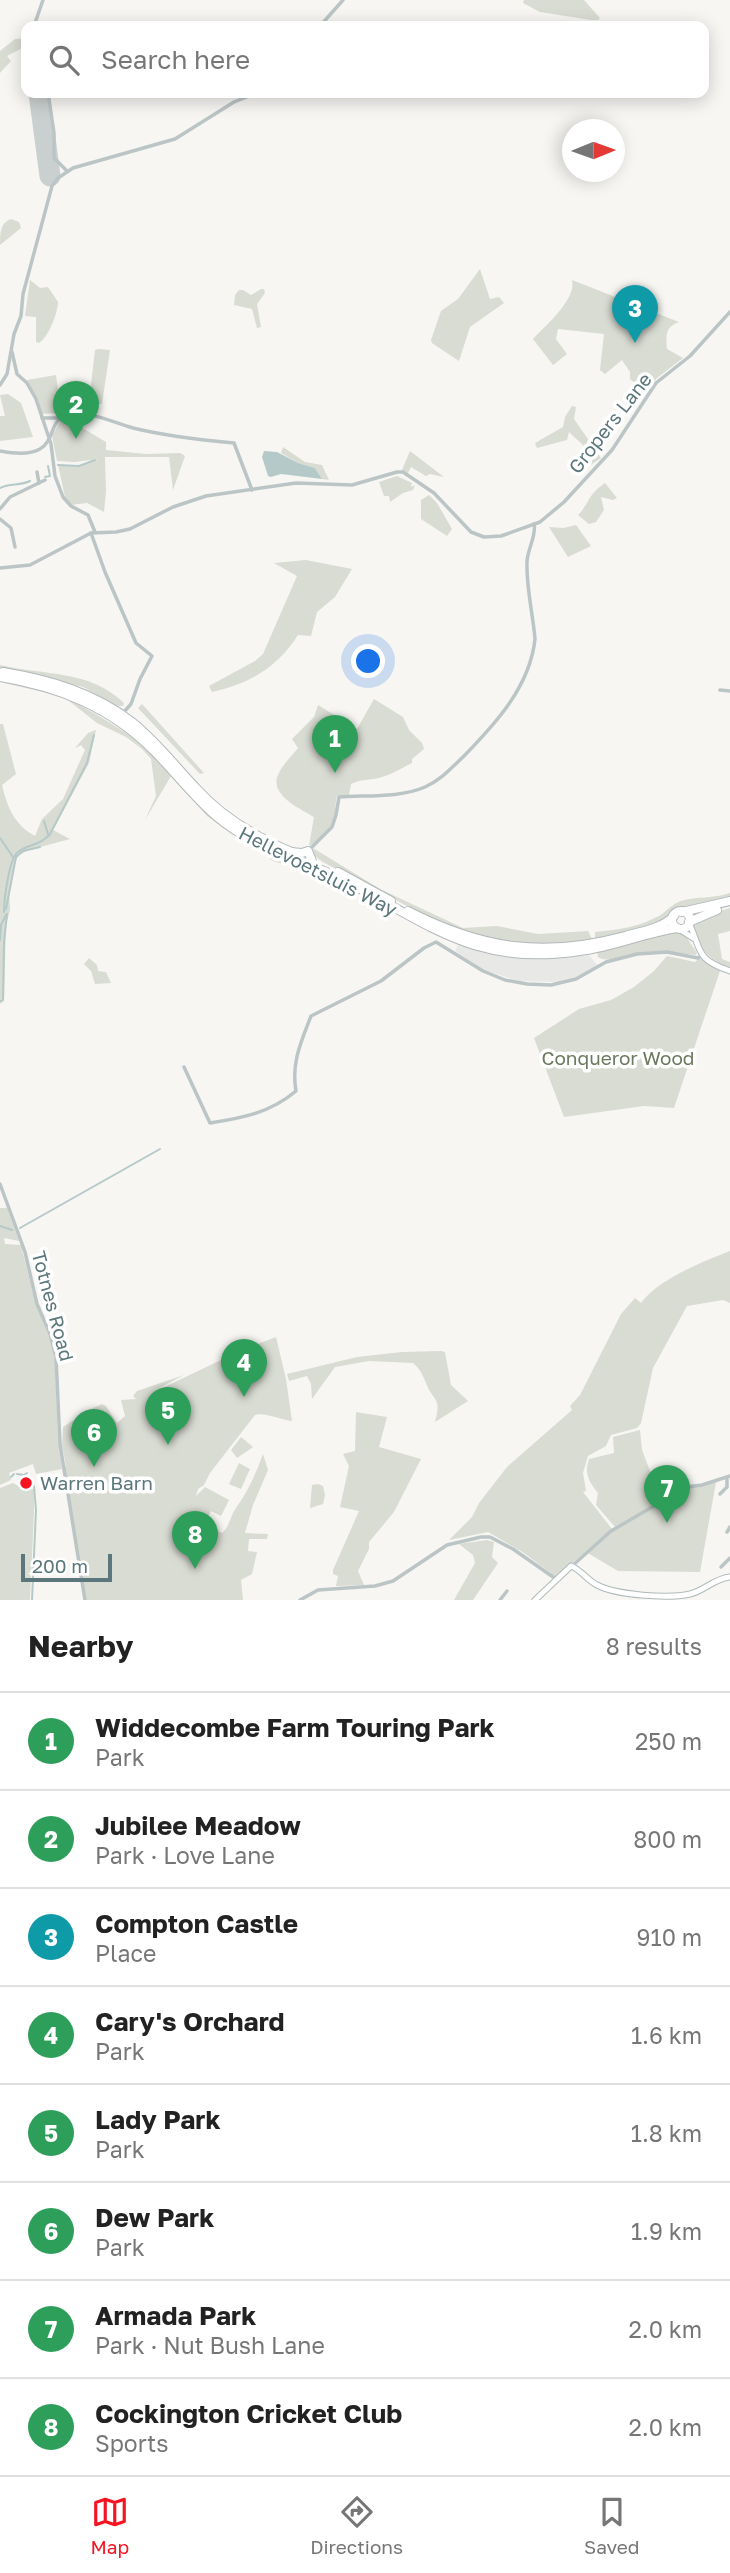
<!DOCTYPE html>
<meta charset="utf-8">
<style>
body{margin:0;font-family:"Golos Text",sans-serif;background:#f6f6f6;color:#222}
.compass{position:absolute;left:562px;top:119px;width:63px;height:63px;border-radius:50%;background:#fff;box-shadow:0 4px 18px #0003;rotate:89deg}
.scale{position:absolute;left:21px;bottom:18px;width:91px;box-sizing:border-box;padding-left:7px;border:4px solid #5b777b;border-top:0;font-size:19px;line-height:24px;white-space:nowrap;color:#5b777b;-webkit-text-stroke:5px #fff;paint-order:stroke}
.you{position:absolute;left:369px;top:662px;width:24px;height:24px;margin:-18px;border:5px solid #fff;border-radius:50%;background:#1a73e8;box-shadow:0 0 0 10px #1a73e833}
.badge{display:grid;place-items:center;width:46px;height:46px;border-radius:50%;background:#f51522;color:#fff;font-size:23px;font-weight:700}
.pin{position:absolute;translate:-50% -58px;filter:drop-shadow(0 2px 4px #0008)}
.pin::after{content:'';position:absolute;top:37px;width:24px;height:21px;background:inherit;clip-path:polygon(0 0,100% 0,50% 100%)}
.list{margin:0;padding:0;list-style:none}
h2{display:flex;justify-content:space-between;align-items:center;height:91px;margin:0;padding:0 28px;font-size:30px}
h2 small{font-size:23px;font-weight:400;color:#767676}
.list li{display:grid;grid-template-columns:46px 1fr auto;gap:21px;align-items:center;box-sizing:border-box;height:98px;padding:0 28px;border-top:2px solid #e0e0e0}
.list b{display:block;font-size:26px;white-space:nowrap}
.list p{margin:0;font-size:23px;white-space:nowrap;color:#767676}
.list em{font-size:23px;font-style:normal;color:#767676}
.icon{flex:none;width:38px;height:38px;fill:none;stroke:currentColor;stroke-width:2;stroke-linecap:round;stroke-linejoin:round}
.map{position:relative;flex:none;width:730px;height:1600px;overflow:hidden}
.search{position:absolute;background:#fff;box-shadow:0 4px 18px #0003;left:21px;right:21px;top:21px;height:77px;display:flex;align-items:center;gap:18px;box-sizing:border-box;padding:0 24px;border-radius:14px;color:#767676;font-size:26px}
.sheet{height:875px;background:#fff}
nav{display:flex;justify-content:space-around;align-items:center;box-sizing:border-box;height:98px;border-top:2px solid #e0e0e0;background:#fff;font-size:19px;color:#767676}
nav a{display:grid;justify-items:center;gap:4px}
nav .on{color:#f51522}
.map>svg:first-child{display:block}
.built{fill:#e8e8e7}
.green{fill:#d9dcd2}
.water{fill:#b5c9c9}
.lines{fill:none;stroke-linecap:round;stroke-linejoin:round}
.stream{stroke:#b5c9c9;stroke-width:2}
.runway{stroke:#cad0cf;stroke-width:21}
.secondary-casing{stroke:#afbabb;stroke-width:7}
.highway-casing{stroke:#b2b9bb;stroke-width:10}
.street{stroke:#bcc5c6;stroke-width:3.5}
.secondary{stroke:#fff;stroke-width:5}
.highway{stroke:#fff;stroke-width:8}
.poi-dot{fill:#f51522;stroke:#fff;stroke-width:2.5}
.labels{text-anchor:middle;stroke-width:7;stroke-linejoin:round;paint-order:stroke}
.street-label{font-size:19px;fill:#5b777b;stroke:#fff}
.park-label{font-size:19px;fill:#6b795e;stroke:#fff}
.poi-label{font-size:19px;fill:#5b777b;stroke:#fff;text-anchor:start}
</style>
<div class="map">
<svg width="730" height="1600" viewBox="0 0 730 1600">
<rect width="100%" height="100%" fill="#f7f6f3"/>
<path class="built" d="M459,943L499,956L548,959L589,955L597,965L582,976L555,982L519,981L484,970L455,951Z"/>
<g class="green">
<path d="M524,0H584L600,18L598,20H591L540,12L523,3Z"/>
<path d="M26,38V46L7,56L11,61L0,73V51L15,39Z"/>
<path d="M11,219L19,222L21,228L0,245C0,234 0,223 11,219Z"/>
<path d="M480,269L490,299L499,297L504,303L470,327L459,361L432,343L431,340L441,311L458,299Z"/>
<path d="M30,280L40,288L48,287L58,302C58,313 48,338 39,343L36,342V317L25,316Z"/>
<path d="M572,280L679,322C665,327 666,335 667,349L683,358L657,378L646,391L630,379V372L622,360L605,374L600,370L604,334L558,329L556,339L567,354L553,365L533,339C545,326 577,299 572,280Z"/>
<path d="M261,289H264L265,293L257,304L261,327L257,328L252,309L234,305L235,295L239,290H243L251,295Z"/>
<path d="M98,349L110,350L102,404L89,402L95,350Z"/>
<path d="M56,375L61,413L41,414L37,399L27,380Z"/>
<path d="M8,394L21,403L33,437L0,441V416H5L0,395Z"/>
<path d="M572,406L576,407L574,419L601,458L591,465V461L597,457L585,451L583,445L569,432L567,440L537,448L535,443L563,427L565,417Z"/>
<path d="M60,421L74,423L106,442V450L146,454L180,453L185,456L173,490L169,457H105L106,492L104,512L87,503L71,505L65,497L58,465L79,466L98,459L75,462L57,461L52,436Z"/>
<path d="M283,447L305,462L322,465L329,480L322,479L315,468L298,463L281,453Z"/>
<path d="M410,451L444,477L430,474L426,476L411,467L408,473L402,470Z"/>
<path d="M397,476L412,483L411,487L415,485L413,490L403,493L387,504L390,502L389,496H384L379,482Z"/>
<path d="M605,483L617,498L613,500L601,497L604,510L596,522L589,524L578,515C590,503 587,495 605,483Z"/>
<path d="M429,495L437,503L452,529L447,536L421,519V500Z"/>
<path d="M576,525L591,546L568,557L549,527L563,528Z"/>
<path d="M306,560L352,569L335,597L317,612L311,636L298,635C278,667 249,684 212,692L209,686L255,661L263,654L297,576L274,563Z"/>
<path d="M0,665C46,676 88,669 124,703L123,706H117L83,687L0,668Z"/>
<path d="M0,682C21,685 43,689 63,697C74,700 82,707 92,712C121,729 152,747 171,776L145,820L156,796L151,759L142,749L126,737L97,723L64,697Z"/>
<path d="M374,699L403,717L409,730L422,743L424,749L412,759V763C400,769 387,777 374,779C364,780 359,780 351,784L349,795L337,796C335,803 336,807 335,814C333,828 320,841 309,846L314,817C301,809 269,795 278,775C282,765 292,756 298,748L292,739L314,717L318,705L357,729Z"/>
<path d="M142,704L204,773L200,774L138,708Z"/>
<path d="M0,724H3L16,774L2,785C7,806 14,825 35,836L42,819L63,799L85,750L81,745L75,748L88,733L96,730L89,763L53,830L70,839L29,850L19,855L16,860L9,891L10,910L6,925L4,1001L0,1004Z"/>
<path d="M173,777L202,803L407,921L332,879L273,861L256,847L232,834L207,816Z"/>
<path d="M313,848L380,889L463,928L497,926L538,934L588,931L593,941C575,942 557,946 539,946C474,944 416,912 360,880C346,872 326,867 314,855Z"/>
<path d="M730,893V898L698,907L679,909L670,918L660,924L595,940V932C621,929 635,928 659,916C667,911 672,904 681,901C697,896 714,899 730,893Z"/>
<path d="M730,908V931L718,934L722,959L730,962V968C712,961 691,945 694,923L714,913Z"/>
<path d="M673,931L683,932L697,953L696,955C676,953 657,950 636,953C624,954 608,964 598,957L597,950Z"/>
<path d="M667,956L695,962L700,958L720,971L674,1108L644,1106L564,1117L534,1038L579,1009L611,1000L634,987L654,971Z"/>
<path d="M89,958L97,965L98,971L106,972L111,983L95,984L91,971L84,964Z"/>
<path d="M0,1208H7L19,1241L4,1238L5,1244L21,1245L35,1302L50,1339L55,1360L58,1439L62,1469L36,1474L33,1464L9,1473L11,1480L0,1485Z"/>
<path d="M730,1251V1303L723,1300L687,1306L653,1368L641,1423L637,1428L611,1435L606,1446L588,1456L583,1473L586,1491L583,1492L612,1529L556,1577L524,1553L488,1532L449,1540L472,1517L479,1503L507,1467L572,1410L570,1406L580,1395L621,1314L635,1298L641,1303C657,1280 704,1261 730,1251Z"/>
<path d="M276,1337L286,1379L292,1421C281,1420 265,1412 255,1415L210,1473L204,1485L198,1489L196,1496L205,1487L229,1500L221,1516L211,1511L205,1522L196,1524L201,1527V1530L209,1527L222,1533C230,1526 230,1516 236,1508C247,1493 256,1474 263,1454L268,1470L253,1505L245,1533L268,1534L267,1539H249L248,1551L257,1552L252,1574L241,1580L243,1600H85L63,1467L66,1466L62,1445L63,1427L89,1410L102,1404L106,1406L117,1423L125,1416L121,1400L136,1399L133,1396L137,1391L184,1375L154,1391L158,1390L240,1351Z"/>
<path d="M441,1351L445,1352L451,1385L468,1401L435,1422C442,1397 434,1403 426,1383C422,1374 421,1370 413,1363L369,1361L335,1367L312,1399L311,1384L307,1376L289,1381L287,1374L357,1357L402,1352Z"/>
<path d="M356,1412L387,1417L379,1447L421,1459L394,1512L369,1542V1549L358,1571L364,1585L336,1586L338,1576L333,1574V1570L359,1511L340,1507L349,1466L343,1454L355,1451Z"/>
<path d="M640,1430L642,1450L658,1492L657,1503H659L660,1492L716,1482L700,1572L618,1571L586,1552L632,1517L615,1527L596,1505L598,1493C589,1482 584,1473 589,1459L614,1453L613,1437Z"/>
<path d="M241,1437L253,1447L237,1458L231,1450Z"/>
<path d="M239,1463L250,1469L241,1489L229,1484Z"/>
<path d="M13,1483L24,1489H35L30,1600H0V1488Z"/>
<path d="M318,1484L323,1486L325,1495L323,1504L310,1508L312,1485Z"/>
<path d="M487,1540L494,1542L492,1557L498,1563L473,1600H454L475,1563L473,1555L459,1544Z"/>
</g>
<path class="water" d="M264,451L277,452L298,463L315,468L322,479L281,474L271,477L268,476L262,457Z"/>
<g class="lines">
<g class="stream">
<path d="M58,465L79,466L95,460"/>
<path d="M45,477L50,476L48,466"/>
<path d="M0,488C10,483 20,486 30,481"/>
<path d="M44,821L48,834"/>
<path d="M49,836L87,763L94,735"/>
<path d="M0,838L13,857"/>
<path d="M6,909L16,857L23,851L40,847"/>
<path d="M4,912C4,900 9,858 18,852C28,844 39,846 48,836"/>
<path d="M0,940L1,925L6,915"/>
<path d="M3,1000L4,942L7,914"/>
<path d="M0,1001H1"/>
<path d="M0,1226L12,1230"/>
<path d="M20,1228L160,1149"/>
<path d="M17,1474L24,1475L27,1473"/>
<path d="M11,1477L14,1474"/>
<path d="M32,1600L36,1510L34,1486"/>
</g>
<path class="runway" d="M39,93L50,176"/>
<defs>
<g id="secondary">
<path d="M689,923C702,951 695,959 730,971"/>
<path d="M679,929L693,938"/>
<path d="M535,1600L571,1566C580,1569 587,1580 597,1585C616,1595 668,1599 690,1594C704,1591 715,1578 730,1577"/>
</g>
<g id="highway">
<path d="M3,672C50,680 93,692 132,722C156,741 175,766 196,788C223,818 257,838 294,853"/>
<path d="M0,677C59,687 111,707 154,751C175,772 193,796 216,816C251,846 293,856 333,875C425,919 469,968 580,951C613,947 644,933 677,928"/>
<path d="M290,852L302,853L308,851L312,861"/>
<path d="M338,872L391,901"/>
<path d="M408,911C482,949 544,958 625,936C642,931 661,929 674,916"/>
<circle cx="681" cy="920" r="9"/>
<path d="M682,912L730,901"/>
<path d="M689,922L717,910"/>
</g>
</defs>
<use href="#secondary" class="secondary-casing"/>
<use href="#highway" class="highway-casing"/>
<g class="street">
<path d="M34,26L43,0"/>
<path d="M320,26L343,0"/>
<path d="M48,93L54,133V158L67,171"/>
<path d="M12,352L17,374L27,383L36,399L51,444L55,476L63,497L71,506L88,515L95,532"/>
<path d="M0,385L7,374L14,334L21,316L23,294L52,186L58,178L73,168L175,139L234,102L256,93"/>
<path d="M42,418H61"/>
<path d="M0,451C68,464 39,418 71,414C93,412 112,422 133,428C166,436 201,440 234,443L252,490"/>
<path d="M37,472L39,483"/>
<path d="M0,509L10,497L45,480"/>
<path d="M0,519L11,528L15,547"/>
<path d="M91,533L105,572L136,643L152,656L140,679L131,704L123,713"/>
<path d="M0,568L30,565L91,533L116,532L130,529L173,507L206,496L296,483L352,485L397,472H403L434,493L471,532L484,537L501,536L540,522L564,502L612,450L656,383L690,356L730,312"/>
<path d="M720,690L730,691"/>
<path d="M309,850L332,827L336,815L339,797C366,795 400,798 425,787C440,781 451,768 463,757C495,724 530,687 535,639C533,614 526,587 527,562C527,550 537,535 534,524"/>
<path d="M184,1067L210,1123C242,1118 270,1113 296,1091C291,1063 301,1042 311,1016L381,981L424,948L436,942L483,971L505,980L527,984L551,985L576,979L606,962L637,954L667,952L698,958L702,955"/>
<path d="M0,1184L25,1252L37,1304L50,1334L56,1357L60,1444L85,1600"/>
<path d="M720,1494L727,1487V1479"/>
<path d="M727,1532L730,1527"/>
<path d="M572,1566L611,1531L659,1503L660,1492L663,1490L702,1485L730,1476"/>
<path d="M721,1567L730,1558"/>
<path d="M300,1600L318,1590L375,1586L393,1581L447,1545L481,1537H490L513,1549L556,1579"/>
<path d="M500,1600L507,1591"/>
</g>
<use href="#secondary" class="secondary"/>
<use href="#highway" class="highway"/>
</g>
<circle class="poi-dot" cx="26" cy="1483" r="7"/>
<g class="labels">
<g class="street-label">
<text transform="translate(610 423) rotate(-52)" y="7">Gropers Lane</text>
<text transform="translate(318 871) rotate(27)" y="7">Hellevoetsluis Way</text>
<text transform="translate(53 1306) rotate(75)" y="7">Totnes Road</text>
</g>
<g class="park-label">
<text x="618" y="1065">Conqueror Wood</text>
</g>
<g class="poi-label">
<text x="40" y="1490">Warren Barn</text>
</g>
</g>
</svg>
<svg class="compass" viewBox="-18 -18 36 36"><path d="M0-13l5 13h-10z" fill="#e53935"/><path d="M0 13l5-13h-10z" fill="#767676"/></svg>
<div class="scale">200 m</div>
<div class="you"></div>
<div class="pin badge" style="left:335px;top:773px;background:#2e9e5b">1</div>
<div class="pin badge" style="left:76px;top:439px;background:#2e9e5b">2</div>
<div class="pin badge" style="left:635px;top:343px;background:#0f9aa8">3</div>
<div class="pin badge" style="left:244px;top:1397px;background:#2e9e5b">4</div>
<div class="pin badge" style="left:168px;top:1445px;background:#2e9e5b">5</div>
<div class="pin badge" style="left:94px;top:1467px;background:#2e9e5b">6</div>
<div class="pin badge" style="left:667px;top:1523px;background:#2e9e5b">7</div>
<div class="pin badge" style="left:195px;top:1569px;background:#2e9e5b">8</div>
<div class="search"><svg class="icon" aria-label="search" viewBox="0 0 24 24"><circle cx="10" cy="10" r="6"/><path d="M15 15l6 6"/></svg>Search here</div>
</div>
<section class="sheet">
<h2>Nearby<small>8 results</small></h2>
<ul class="list">
<li><span class="badge" style="background:#2e9e5b">1</span><div><b>Widdecombe Farm Touring Park</b><p>Park</p></div><em>250 m</em></li>
<li><span class="badge" style="background:#2e9e5b">2</span><div><b>Jubilee Meadow</b><p>Park · Love Lane</p></div><em>800 m</em></li>
<li><span class="badge" style="background:#0f9aa8">3</span><div><b>Compton Castle</b><p>Place</p></div><em>910 m</em></li>
<li><span class="badge" style="background:#2e9e5b">4</span><div><b>Cary's Orchard</b><p>Park</p></div><em>1.6 km</em></li>
<li><span class="badge" style="background:#2e9e5b">5</span><div><b>Lady Park</b><p>Park</p></div><em>1.8 km</em></li>
<li><span class="badge" style="background:#2e9e5b">6</span><div><b>Dew Park</b><p>Park</p></div><em>1.9 km</em></li>
<li><span class="badge" style="background:#2e9e5b">7</span><div><b>Armada Park</b><p>Park · Nut Bush Lane</p></div><em>2.0 km</em></li>
<li><span class="badge" style="background:#2e9e5b">8</span><div><b>Cockington Cricket Club</b><p>Sports</p></div><em>2.0 km</em></li>
</ul>
</section>
<nav>
<a class="on"><svg class="icon" aria-label="map" viewBox="0 0 24 24"><path d="M3 6l6-2 6 2 6-2v14l-6 2-6-2-6 2zM9 4v14M15 6v14"/></svg>Map</a>
<a><svg class="icon" aria-label="directions" viewBox="0 0 24 24"><path d="M12 3l9 9-9 9-9-9zM9 14v-3h6M13 9l2 2-2 2"/></svg>Directions</a>
<a><svg class="icon" aria-label="saved" viewBox="0 0 24 24"><path d="M7 4h10v16l-5-4-5 4z"/></svg>Saved</a>
</nav>
